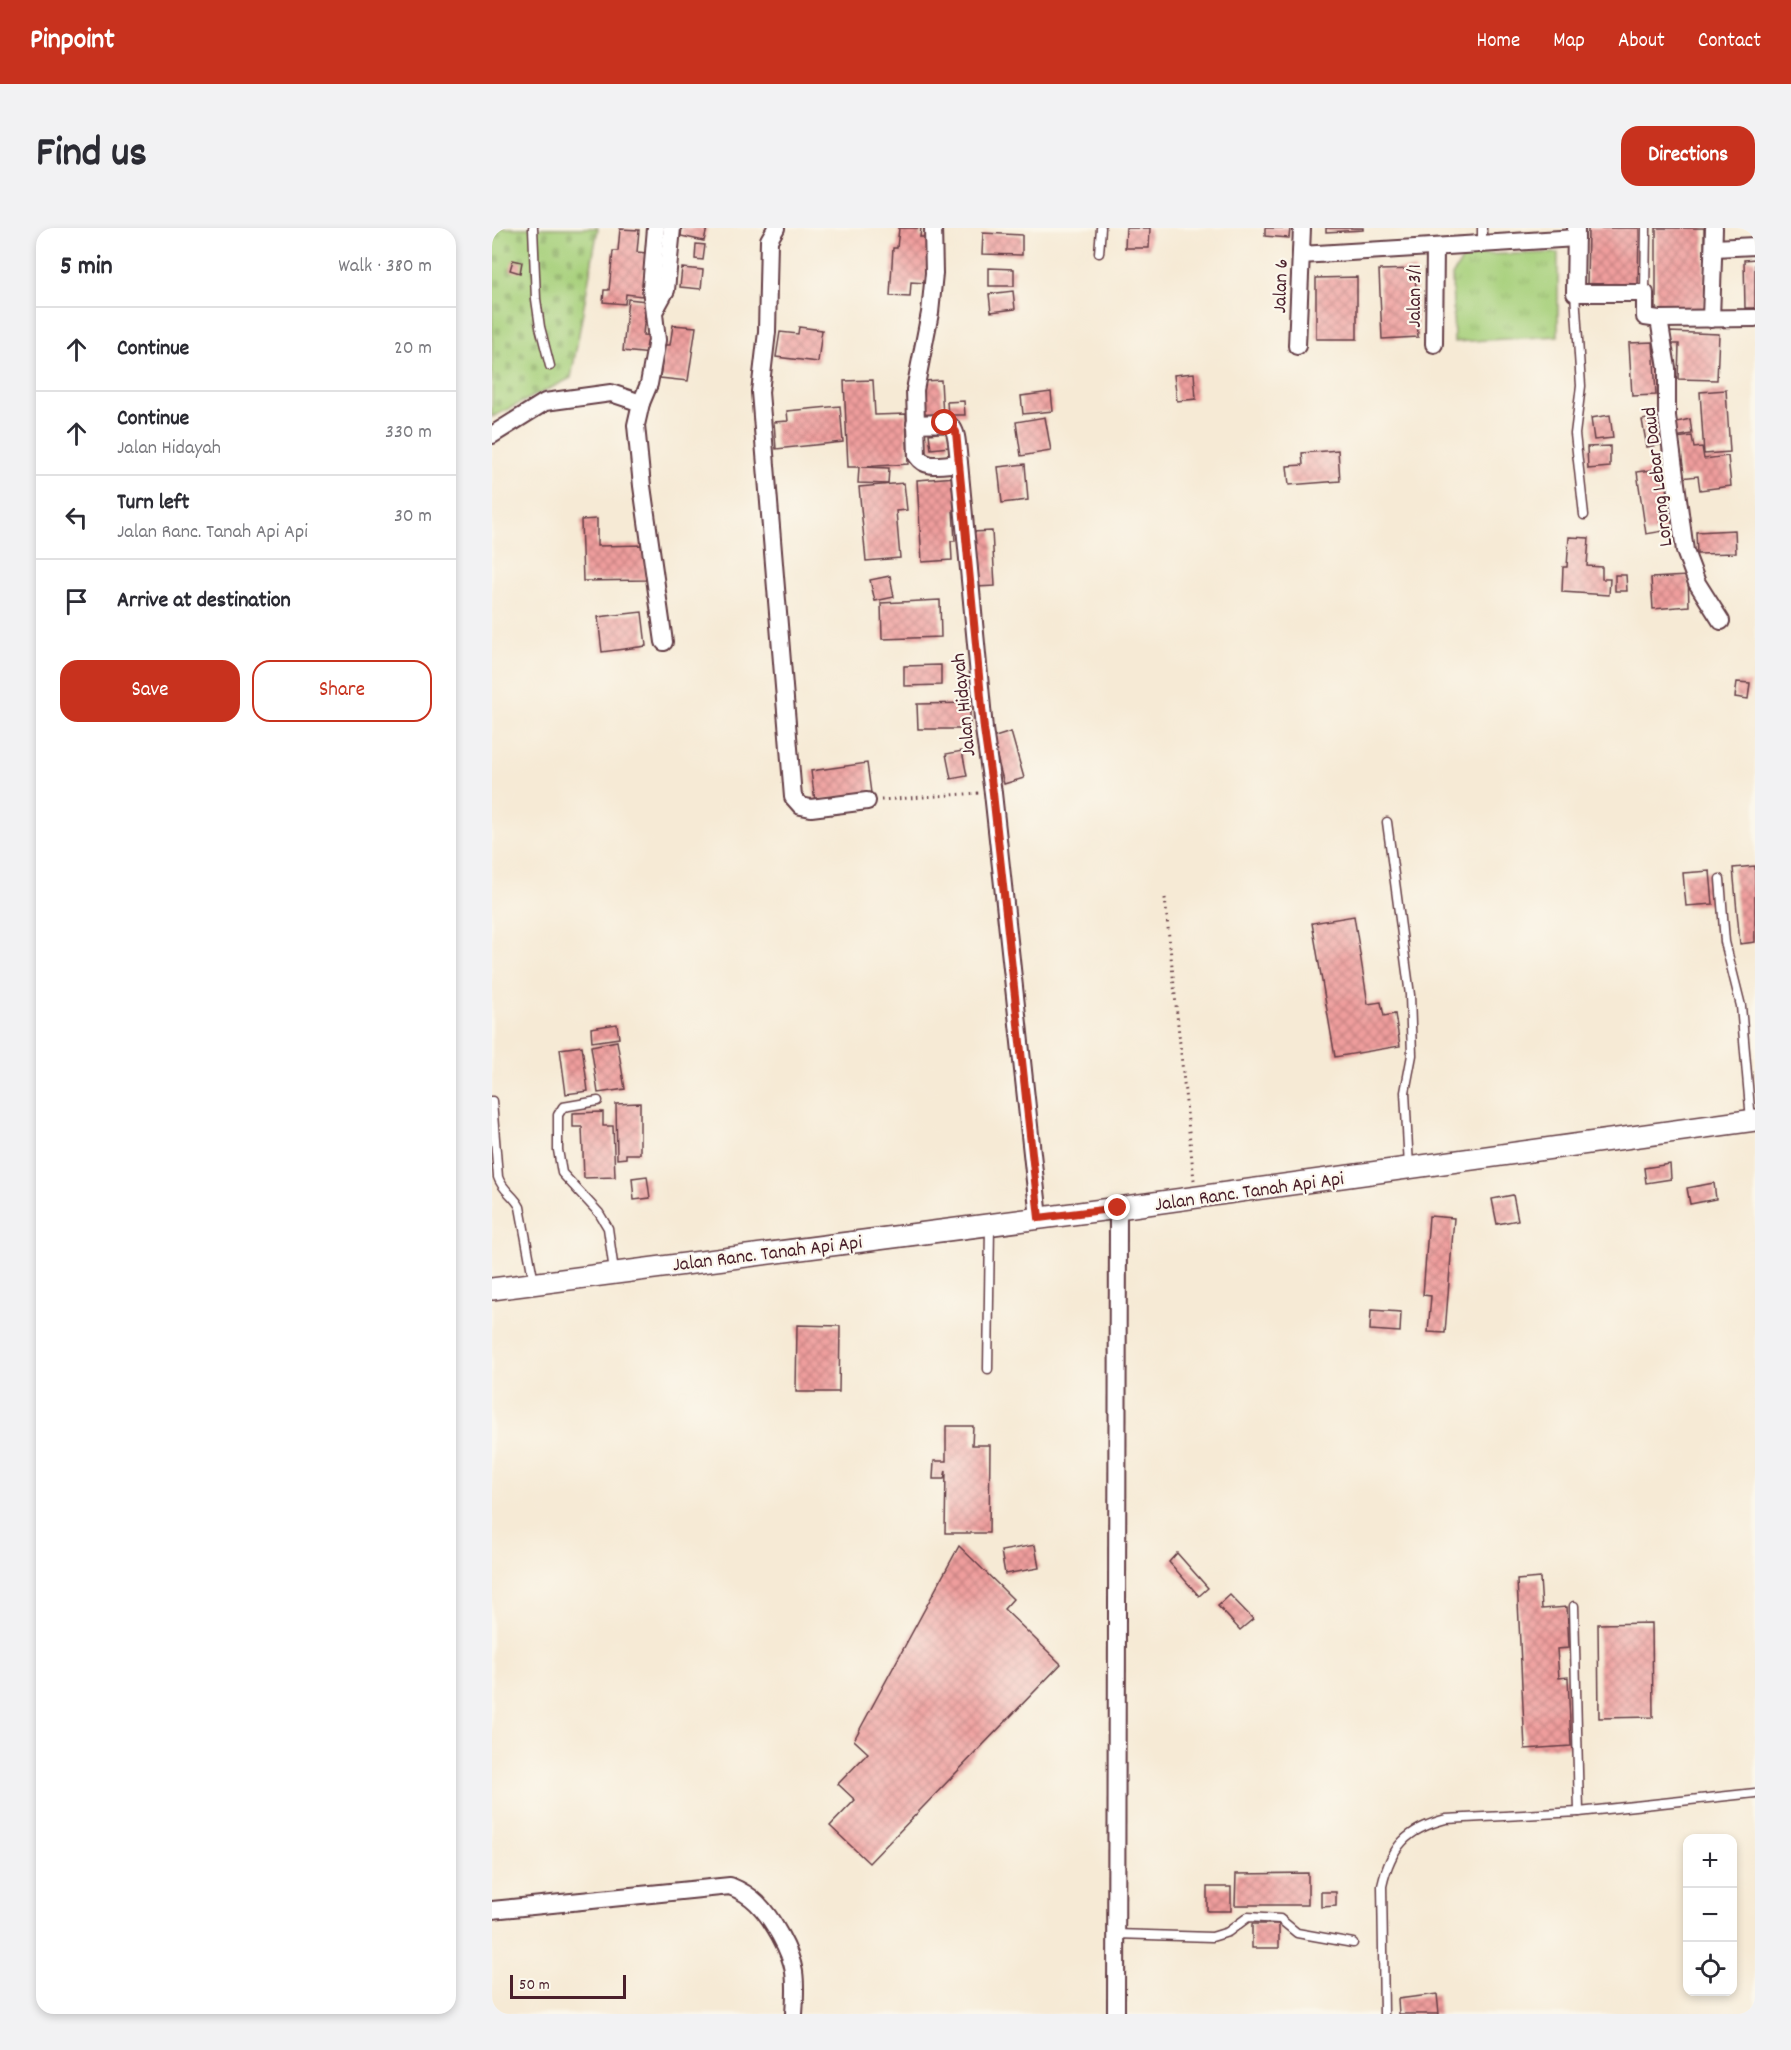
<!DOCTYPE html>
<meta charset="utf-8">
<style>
body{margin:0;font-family:Dekko,sans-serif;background:#f2f2f3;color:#2b2b33}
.controls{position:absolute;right:18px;bottom:18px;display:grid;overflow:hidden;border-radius:12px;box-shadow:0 3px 9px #0003}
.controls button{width:54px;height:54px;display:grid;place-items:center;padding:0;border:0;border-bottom:2px solid #e1e1e2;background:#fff;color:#2b2b33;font:30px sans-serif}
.scale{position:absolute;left:18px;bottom:15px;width:116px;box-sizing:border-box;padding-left:6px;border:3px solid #4a1f2b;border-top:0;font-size:16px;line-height:21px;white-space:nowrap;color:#4a1f2b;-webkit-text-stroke:4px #fbf7ec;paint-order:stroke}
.stop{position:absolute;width:18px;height:18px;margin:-14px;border:4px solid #c8321e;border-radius:50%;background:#fff}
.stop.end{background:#c8321e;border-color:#fff;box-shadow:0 2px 6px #0008}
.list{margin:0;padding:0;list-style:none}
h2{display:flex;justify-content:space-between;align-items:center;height:78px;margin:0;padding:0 24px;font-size:26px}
h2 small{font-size:20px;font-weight:400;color:#7c7c81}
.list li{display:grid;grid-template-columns:39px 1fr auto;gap:18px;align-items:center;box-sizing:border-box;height:84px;padding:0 24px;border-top:2px solid #e1e1e2}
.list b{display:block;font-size:22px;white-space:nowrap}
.list p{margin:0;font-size:20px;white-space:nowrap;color:#7c7c81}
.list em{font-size:20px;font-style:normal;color:#7c7c81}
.actions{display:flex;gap:12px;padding:18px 24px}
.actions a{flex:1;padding:14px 0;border:2px solid #c8321e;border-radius:18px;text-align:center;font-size:21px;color:#c8321e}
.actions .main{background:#c8321e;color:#fff}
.icon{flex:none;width:33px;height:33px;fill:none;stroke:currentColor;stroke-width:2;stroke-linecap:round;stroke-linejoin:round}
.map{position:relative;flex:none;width:1263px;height:1786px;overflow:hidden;border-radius:18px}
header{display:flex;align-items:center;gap:36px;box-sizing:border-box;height:84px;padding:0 30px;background:#c8321e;color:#fff}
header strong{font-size:28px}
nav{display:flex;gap:33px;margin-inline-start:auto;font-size:21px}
.intro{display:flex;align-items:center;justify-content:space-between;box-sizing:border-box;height:144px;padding:0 36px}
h1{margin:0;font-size:42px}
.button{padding:15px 27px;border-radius:18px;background:#c8321e;color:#fff;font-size:21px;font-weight:700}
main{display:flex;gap:36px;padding:0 36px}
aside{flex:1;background:#fff;border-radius:18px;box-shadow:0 3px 9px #0003}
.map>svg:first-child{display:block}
.cemetery{fill:url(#cemetery-stones);stroke:#787853;stroke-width:1.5}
.park{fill:url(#park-tufts);stroke:#787853;stroke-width:1.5}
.building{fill:url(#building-cross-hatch)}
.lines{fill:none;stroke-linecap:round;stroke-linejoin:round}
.service-casing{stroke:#643d44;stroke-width:11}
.minor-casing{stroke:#643d44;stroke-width:20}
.tertiary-casing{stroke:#643d44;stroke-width:24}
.path{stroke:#643d44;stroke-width:3;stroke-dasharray:1.5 4.5;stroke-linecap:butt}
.service{stroke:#fff;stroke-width:8}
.minor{stroke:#fff;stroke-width:16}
.tertiary{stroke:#fff;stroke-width:21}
.route{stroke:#c8321e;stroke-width:8}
.labels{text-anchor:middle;stroke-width:4.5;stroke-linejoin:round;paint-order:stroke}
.street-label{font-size:20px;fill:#4a1f2b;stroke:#fbf7ec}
</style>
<header>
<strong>Pinpoint</strong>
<nav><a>Home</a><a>Map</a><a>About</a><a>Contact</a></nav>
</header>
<div class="intro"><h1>Find us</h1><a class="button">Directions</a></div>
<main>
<aside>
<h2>5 min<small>Walk · 380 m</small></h2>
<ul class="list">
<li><svg class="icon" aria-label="ahead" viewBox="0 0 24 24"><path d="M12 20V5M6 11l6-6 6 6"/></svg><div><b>Continue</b></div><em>20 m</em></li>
<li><svg class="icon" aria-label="ahead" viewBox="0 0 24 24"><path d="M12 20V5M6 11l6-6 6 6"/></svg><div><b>Continue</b><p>Jalan Hidayah</p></div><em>330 m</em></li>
<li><svg class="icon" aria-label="left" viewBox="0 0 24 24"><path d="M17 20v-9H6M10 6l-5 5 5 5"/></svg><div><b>Turn left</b><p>Jalan Ranc. Tanah Api Api</p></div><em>30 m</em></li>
<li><svg class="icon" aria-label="arrive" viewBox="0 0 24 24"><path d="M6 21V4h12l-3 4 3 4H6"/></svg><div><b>Arrive at destination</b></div></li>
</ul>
<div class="actions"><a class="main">Save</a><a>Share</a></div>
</aside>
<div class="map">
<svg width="1263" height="1786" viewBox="0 0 1263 1786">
<defs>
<pattern id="cemetery-stones" width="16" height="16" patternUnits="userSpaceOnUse" patternTransform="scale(1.5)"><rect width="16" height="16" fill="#a7d07b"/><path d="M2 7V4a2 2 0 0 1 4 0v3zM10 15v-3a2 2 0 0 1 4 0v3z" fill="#91b26a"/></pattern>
<pattern id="park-tufts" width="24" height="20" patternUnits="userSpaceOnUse" patternTransform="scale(1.5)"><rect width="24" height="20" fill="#a7d07b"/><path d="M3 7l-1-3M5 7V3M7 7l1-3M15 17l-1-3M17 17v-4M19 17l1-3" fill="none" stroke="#91b26a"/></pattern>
<pattern id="building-cross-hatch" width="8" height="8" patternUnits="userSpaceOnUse" patternTransform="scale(1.5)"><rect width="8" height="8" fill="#ef9e9d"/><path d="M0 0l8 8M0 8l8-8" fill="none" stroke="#c48080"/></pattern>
</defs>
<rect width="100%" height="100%" fill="#fbf7ec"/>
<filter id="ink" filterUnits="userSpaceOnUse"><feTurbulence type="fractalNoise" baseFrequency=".0167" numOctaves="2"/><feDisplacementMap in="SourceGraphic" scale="12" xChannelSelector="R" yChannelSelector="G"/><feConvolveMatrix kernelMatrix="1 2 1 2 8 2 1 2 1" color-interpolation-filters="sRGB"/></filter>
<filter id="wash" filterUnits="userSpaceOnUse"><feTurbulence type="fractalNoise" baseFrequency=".008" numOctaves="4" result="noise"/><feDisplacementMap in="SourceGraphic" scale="24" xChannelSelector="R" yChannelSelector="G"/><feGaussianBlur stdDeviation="1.35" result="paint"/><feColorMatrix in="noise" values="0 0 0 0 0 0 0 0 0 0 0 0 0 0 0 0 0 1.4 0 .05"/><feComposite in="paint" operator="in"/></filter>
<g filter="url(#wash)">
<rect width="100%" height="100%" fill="#f6ead5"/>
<path class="cemetery" d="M0,0H106L79,150L0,189Z"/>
<path class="park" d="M1066,25V108L962,114L960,48L973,27Z"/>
<g id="blocks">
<g class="building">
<path d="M190,0H215L212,13L189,8Z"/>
<path d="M407,0H429L428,9H438L434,55L419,54L418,69L398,68L401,20H405Z"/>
<path d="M634,0H658L657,20H633Z"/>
<path d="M773,0H798L797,10L773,8Z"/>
<path d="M834,0H871V2L834,4Z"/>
<path d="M1096,0H1147L1146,59H1095Z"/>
<path d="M1164,0H1212L1213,83L1164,84Z"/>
<path d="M128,1L147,2L145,24L154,25L150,68L134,66L133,76L111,74L112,62H117L121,23H126Z"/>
<path d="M491,5L530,7V27L490,26Z"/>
<path d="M204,16L213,17L211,32L203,31Z"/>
<path d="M1263,31V80H1253L1252,32Z"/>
<path d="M21,32L30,34L28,45L18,42Z"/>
<path d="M190,40L211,42L209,61L188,59Z"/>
<path d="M497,40L522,41V58H497Z"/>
<path d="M923,41L926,109L890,111L887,42Z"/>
<path d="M865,49V111H824V50Z"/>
<path d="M521,63L523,81L499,84L497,66Z"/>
<path d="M136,71L154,73L151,107L160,108L159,126L131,123Z"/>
<path d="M181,97L204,99L196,153L168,150L172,117H178Z"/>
<path d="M307,99L330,102L326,134L284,129L288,104L306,106Z"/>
<path d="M1177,104L1227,106L1225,152L1186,151L1187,116H1176Z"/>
<path d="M1161,114L1164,167L1140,168L1137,115Z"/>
<path d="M702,145L704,171L685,173L682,147Z"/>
<path d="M381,152L383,187L414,186L416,236L369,239L397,240L396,256L366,255L367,239H356L352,153Z"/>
<path d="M449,152L451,189L432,190L431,153Z"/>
<path d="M1234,162L1238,224L1212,226L1208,164Z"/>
<path d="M559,164L561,183L531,186L529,168Z"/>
<path d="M472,173L473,187H456L455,174Z"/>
<path d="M348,178L351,214L284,221L282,194L296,193L295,183Z"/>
<path d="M1118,187L1121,210L1102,212L1099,190Z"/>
<path d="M553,189L559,223L529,228L524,194Z"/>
<path d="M1166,189L1171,216L1155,219L1150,192Z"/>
<path d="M1198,191L1200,206L1183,209L1181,195Z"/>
<path d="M455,204L457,219L439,221L437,206Z"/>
<path d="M1200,208L1202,220L1210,219L1212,231L1236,228L1239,258L1208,262L1206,248L1189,250L1184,210Z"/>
<path d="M1118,218V239L1096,241L1095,219Z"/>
<path d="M846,222L848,253L797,257L795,238L811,237L810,225Z"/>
<path d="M533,236L536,272L510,275L506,239Z"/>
<path d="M1175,240L1184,301L1154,306L1145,244Z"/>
<path d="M465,249L467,282H461L463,313H459L460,332L430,334L425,252Z"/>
<path d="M412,255L415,282L404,283L408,330L374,333L367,259Z"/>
<path d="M105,291V318L153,317L154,352L91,353L89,292Z"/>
<path d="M1243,302L1244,325L1205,326L1204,304Z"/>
<path d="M500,303L503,358L484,359L480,304Z"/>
<path d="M1077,309L1097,310L1095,338L1110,339V351H1118L1117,367L1070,364L1071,339H1075Z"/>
<path d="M1123,347H1134L1135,363H1123Z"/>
<path d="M398,348L402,369L383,373L378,352Z"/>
<path d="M1196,348L1197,378L1161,381L1159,350Z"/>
<path d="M448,372L449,409L390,411L389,375Z"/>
<path d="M150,384L154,418L110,424L106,389Z"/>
<path d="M449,437V457L412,458V438Z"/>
<path d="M1245,454L1258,455L1256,471L1243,469Z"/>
<path d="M478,475V501H426L425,476Z"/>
<path d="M519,504L532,550L512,556L500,510Z"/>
<path d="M470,523L475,548L459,551L454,526Z"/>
<path d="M375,535L379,565L323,573L319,543Z"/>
<path d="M1263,638V714L1248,716L1241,640Z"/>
<path d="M1218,643L1221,676L1194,678L1191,645Z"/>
<path d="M862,688L876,776L889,774L892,788L903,786L908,818L843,829L820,695Z"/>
<path d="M125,796L127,810L100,814L99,800Z"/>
<path d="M125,813L133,861L106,865L99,818Z"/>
<path d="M90,818L96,863L74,866L68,821Z"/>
<path d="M148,875V926H134V930L125,931L124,876Z"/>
<path d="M111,884V898H121L123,949L92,950L90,899H81V885Z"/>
<path d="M1178,936L1179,951L1154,955L1152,940Z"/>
<path d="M155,948L158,970L142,972L140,950Z"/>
<path d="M1222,955L1224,971L1198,976L1195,960Z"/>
<path d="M1021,967L1026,992L1005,996L1000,971Z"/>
<path d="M937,988L962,990L953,1105L936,1104L939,1068L931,1067Z"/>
<path d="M879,1082L909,1084L908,1104L878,1102Z"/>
<path d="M305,1097L348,1098L347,1164H304Z"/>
<path d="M454,1198H481L480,1217H498L497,1305H453L454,1242L452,1251H441L442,1233H454Z"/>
<path d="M543,1317L547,1340L513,1346L509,1323Z"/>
<path d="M467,1318L521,1371L512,1381L569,1436L377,1635L338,1598L363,1572L346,1556L376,1525L362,1512Z"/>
<path d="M685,1325L716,1360L707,1368L677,1334Z"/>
<path d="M1048,1350L1050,1381L1075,1379L1077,1420L1065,1421L1067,1450L1076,1449L1079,1518L1033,1521L1025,1352Z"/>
<path d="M738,1367L761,1391L748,1402L726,1378Z"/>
<path d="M1160,1395L1161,1489L1107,1490L1106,1396Z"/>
<path d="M816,1645V1677H743L744,1646Z"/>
<rect x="715" y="1659" width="24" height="24"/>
<path d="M829,1664H844V1678L829,1679Z"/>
<rect x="760" y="1696" width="27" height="24"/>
<path d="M945,1766L947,1786H907L906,1771Z"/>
</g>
</g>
</g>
<g filter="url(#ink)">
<use href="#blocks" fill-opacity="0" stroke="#643d44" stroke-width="1.5"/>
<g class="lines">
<defs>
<g id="service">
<path d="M41,0L44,71L48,99L58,138"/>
<path d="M990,0V16"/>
<path d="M607,25L609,0"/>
<path d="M1083,65L1089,158L1083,206L1092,287"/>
<path d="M1153,65L1154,0"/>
<path d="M895,594L918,767L920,827L913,864L917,939"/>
<path d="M1228,651L1233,714L1249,778L1259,892"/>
<path d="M0,873L6,949C10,962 22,967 28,979L42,1055"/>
<path d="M106,873L71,879L66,887V922L70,945L107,985L116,1000L122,1043"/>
<path d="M496,1141L498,998"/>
<path d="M1082,1378L1087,1584"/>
<path d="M624,1706L720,1709L736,1704L756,1689L788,1691L805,1705L861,1715"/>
<path d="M892,1786L890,1658C899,1618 915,1601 954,1591L1087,1584L1263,1565"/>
</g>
<g id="minor">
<path d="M164,0L159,60L165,112L157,156L149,175L144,197L150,258L172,414"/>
<path d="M284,0L277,12L275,104L268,164L301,569L309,578L319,580L375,573"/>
<path d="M441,0L442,45L438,85L423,162L425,228C434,242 452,236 467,235L492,501L501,565L547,990"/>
<path d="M1084,1L1083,65H1153V89L1167,91L1263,90"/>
<path d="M1222,20L1263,18"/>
<path d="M809,27L1084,10"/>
<path d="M163,82L174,62L180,0"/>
<path d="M1167,91L1175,140V188L1193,323L1205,355L1229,393"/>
<path d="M1219,91L1222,0"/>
<path d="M942,116L943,19"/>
<path d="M805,118L810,0"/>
<path d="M423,196C466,194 463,193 467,235"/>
<path d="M0,207L53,174L119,165L149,175"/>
<path d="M0,1682L238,1658C248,1662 257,1667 265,1675C280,1690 299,1723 302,1744C304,1758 303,1772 302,1786"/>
<path d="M624,1786L626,980"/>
</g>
<path id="tertiary" d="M0,1061L626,980L1263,892"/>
</defs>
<use href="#service" class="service-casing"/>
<use href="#minor" class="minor-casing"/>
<use href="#tertiary" class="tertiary-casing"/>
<g class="path">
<path d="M389,572L487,565"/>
<path d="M673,670L702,952"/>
</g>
<use href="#service" class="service"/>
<use href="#minor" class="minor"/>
<use href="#tertiary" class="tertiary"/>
</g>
</g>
<g class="lines" filter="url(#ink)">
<path class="route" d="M453,195L460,198L464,204L492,501L501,565L547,990L626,980"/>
</g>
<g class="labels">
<g class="street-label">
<text transform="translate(787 58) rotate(-88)" y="7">Jalan 6</text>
<text transform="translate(921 68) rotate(-90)" y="7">Jalan 3/1</text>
<text transform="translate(1164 249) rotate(-97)" y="7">Lorong Lebar Daud</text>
<text transform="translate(470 477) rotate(-96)" y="7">Jalan Hidayah</text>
<text transform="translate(757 962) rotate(-8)" y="7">Jalan Ranc. Tanah Api Api</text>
<text transform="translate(275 1024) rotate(-7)" y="7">Jalan Ranc. Tanah Api Api</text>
</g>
</g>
</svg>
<div class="controls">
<button>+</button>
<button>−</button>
<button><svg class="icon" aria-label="locate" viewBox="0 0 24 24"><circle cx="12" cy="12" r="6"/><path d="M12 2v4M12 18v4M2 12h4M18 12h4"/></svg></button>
</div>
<div class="scale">50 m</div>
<div class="stop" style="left:453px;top:195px"></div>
<div class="stop end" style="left:626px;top:980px"></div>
</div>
</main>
